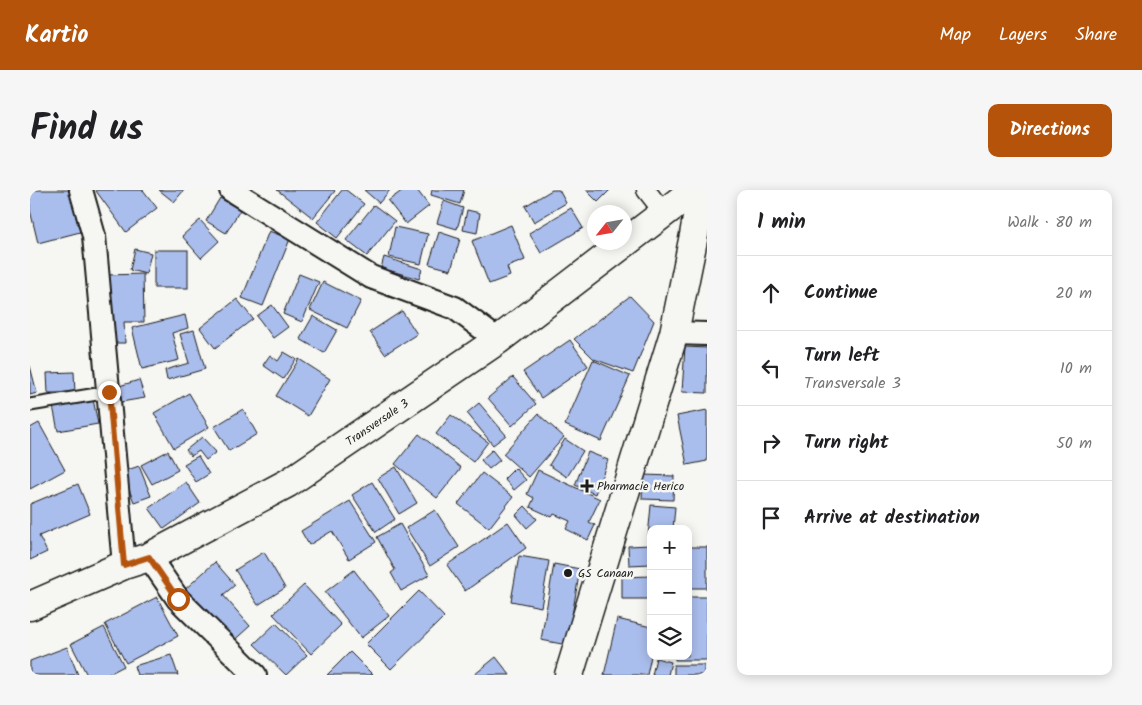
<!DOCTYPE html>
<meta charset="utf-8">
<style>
body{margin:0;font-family:Kalam,sans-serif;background:#f6f6f6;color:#202124}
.controls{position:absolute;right:15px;bottom:15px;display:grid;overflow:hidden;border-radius:10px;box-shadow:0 2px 12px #0003}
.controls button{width:45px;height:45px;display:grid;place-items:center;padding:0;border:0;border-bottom:1px solid #e0e0e0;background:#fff;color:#202124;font:25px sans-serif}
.compass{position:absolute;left:557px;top:15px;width:45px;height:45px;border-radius:50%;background:#fff;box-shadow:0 2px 12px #0003;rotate:239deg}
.stop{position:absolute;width:15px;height:15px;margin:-11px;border:4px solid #b45309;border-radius:50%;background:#fff}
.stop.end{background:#b45309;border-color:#fff;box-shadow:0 1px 5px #0008}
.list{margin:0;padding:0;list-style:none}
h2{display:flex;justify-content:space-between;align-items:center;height:65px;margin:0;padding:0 20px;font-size:21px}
h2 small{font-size:16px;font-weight:400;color:#757577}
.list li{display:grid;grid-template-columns:32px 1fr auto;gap:15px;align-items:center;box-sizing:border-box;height:75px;padding:0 20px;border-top:1px solid #e0e0e0}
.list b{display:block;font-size:19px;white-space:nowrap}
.list p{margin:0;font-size:16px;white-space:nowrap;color:#757577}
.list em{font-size:16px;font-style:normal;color:#757577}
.icon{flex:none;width:28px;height:28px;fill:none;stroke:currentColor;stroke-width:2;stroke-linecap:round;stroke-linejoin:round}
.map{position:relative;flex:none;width:677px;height:485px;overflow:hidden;border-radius:10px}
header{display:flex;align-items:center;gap:30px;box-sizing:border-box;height:70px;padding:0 25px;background:#b45309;color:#fff}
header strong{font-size:24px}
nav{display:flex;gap:28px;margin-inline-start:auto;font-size:18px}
.intro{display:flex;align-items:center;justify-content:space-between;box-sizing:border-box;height:120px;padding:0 30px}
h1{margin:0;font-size:35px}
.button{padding:12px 22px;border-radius:10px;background:#b45309;color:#fff;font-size:18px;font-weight:700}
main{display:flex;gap:30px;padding:0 30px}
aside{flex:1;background:#fff;border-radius:10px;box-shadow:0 2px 12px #0003}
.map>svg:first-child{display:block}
.building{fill:#aabeed;stroke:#1c1c1c}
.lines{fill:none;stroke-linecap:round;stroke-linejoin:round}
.service-casing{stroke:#1c1c1c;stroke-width:15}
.pedestrian-casing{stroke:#1c1c1c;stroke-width:21}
.minor-casing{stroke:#1c1c1c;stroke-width:26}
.tertiary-casing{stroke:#1c1c1c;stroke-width:31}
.secondary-casing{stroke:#1c1c1c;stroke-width:31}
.service{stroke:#f6f6f2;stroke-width:11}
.pedestrian{stroke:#f6f6f2;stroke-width:18}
.minor{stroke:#f6f6f2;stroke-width:22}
.tertiary{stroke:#f6f6f2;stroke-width:28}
.secondary{stroke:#f6f6f2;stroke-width:28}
.route{stroke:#b45309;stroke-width:6}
.poi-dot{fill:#1c1c1c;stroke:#f6f6f2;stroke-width:2}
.labels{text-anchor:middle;stroke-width:5;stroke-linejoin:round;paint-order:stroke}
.street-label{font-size:12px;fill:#1c1c1c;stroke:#f6f6f2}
.poi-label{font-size:12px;fill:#1c1c1c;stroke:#f6f6f2;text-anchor:start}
</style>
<header>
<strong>Kartio</strong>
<nav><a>Map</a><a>Layers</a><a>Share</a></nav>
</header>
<div class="intro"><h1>Find us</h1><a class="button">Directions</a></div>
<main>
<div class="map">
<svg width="677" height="485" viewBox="0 0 677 485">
<rect width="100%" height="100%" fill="#f6f6f2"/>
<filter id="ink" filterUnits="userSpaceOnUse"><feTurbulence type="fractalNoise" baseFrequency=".02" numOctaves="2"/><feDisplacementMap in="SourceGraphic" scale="10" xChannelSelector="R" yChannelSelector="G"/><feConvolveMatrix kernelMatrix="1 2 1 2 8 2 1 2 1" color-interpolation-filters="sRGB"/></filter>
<g filter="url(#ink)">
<g class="building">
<path d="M0,0H39L50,42L8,53L0,20Z"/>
<path d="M68,0H113L127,18L96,42L66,1Z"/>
<path d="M129,0H154L144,12Z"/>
<path d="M247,0H304L305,1L283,28Z"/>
<path d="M312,0H316L334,14L307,48L287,32Z"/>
<path d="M334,0H360L349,13Z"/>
<path d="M373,0H387L399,16L376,34L358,11Z"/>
<path d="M402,0H434L430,14L401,5Z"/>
<path d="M522,0H529L536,13L504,32L495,16Z"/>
<path d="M556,0H580L568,12Z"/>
<path d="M190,8L210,20L196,43L176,31Z"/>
<path d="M414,11L433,18L427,39L407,33Z"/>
<path d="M344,15L365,31L337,66L316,50Z"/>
<path d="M541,18L553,38L511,63L499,43Z"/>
<path d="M437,20L450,23L447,43L433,40Z"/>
<path d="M170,30L189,51L171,68L152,46Z"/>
<path d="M481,35L495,70L477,77L480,86L459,94L442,51Z"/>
<path d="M365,37L398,44L391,74L359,67Z"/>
<path d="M239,41L260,49L233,116L212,108Z"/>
<path d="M409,42L430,49L421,80L399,74Z"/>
<path d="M105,59L121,63L116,84L100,80Z"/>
<rect x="124" y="60" width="34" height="38"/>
<path d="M354,67L392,79L389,89L351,78Z"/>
<path d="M113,84L114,132H94L95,153H77L76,85Z"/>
<path d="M269,84L289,92L272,132L253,124Z"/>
<path d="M293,92L331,111L317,138L280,120Z"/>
<path d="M600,106L624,131L603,183L564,169L544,149Z"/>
<path d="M207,109L223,129L185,158L170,138Z"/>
<path d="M242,115L258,137L243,148L227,126Z"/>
<path d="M372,121L387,144L355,164L340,142Z"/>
<path d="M155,125L158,138L142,143L149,170L112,179L102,138Z"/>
<path d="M283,126L307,140L294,163L270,149Z"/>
<path d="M164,140L175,179L137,190L135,180L159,173L150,144Z"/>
<path d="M540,150L558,176L511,208L493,182Z"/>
<path d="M655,157L677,158V203L652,202Z"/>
<path d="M254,162L266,169L253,189L233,175L240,165L248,171Z"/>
<path d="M269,169L300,189L278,226L246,206Z"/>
<path d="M563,170L600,186L571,251L535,235Z"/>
<path d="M0,176L7,203L0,205Z"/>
<path d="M44,182L45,203H18L17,183Z"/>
<path d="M483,187L506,214L482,236L458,208Z"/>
<path d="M109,190L115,208L91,212L86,197Z"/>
<path d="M159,203L179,237L144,258L124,223Z"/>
<path d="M63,209L68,234L28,241L23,216Z"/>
<path d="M449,213L476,245L463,255L437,223Z"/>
<path d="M213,219L227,244L199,261L184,237Z"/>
<path d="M677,220V271L657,275L647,226Z"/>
<path d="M508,224L534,247L499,287L473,264Z"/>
<path d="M421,225L458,252L443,272L406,244Z"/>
<path d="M9,233L35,280L0,299V238Z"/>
<path d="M389,244L431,278L407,308L365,274Z"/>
<path d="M172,247L186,262L176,270L169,261L161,266L156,260Z"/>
<path d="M535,249L553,261L537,287L519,275Z"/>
<path d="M462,260L470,270L459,279L451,270Z"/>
<path d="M138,261L148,280L122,294L111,275Z"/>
<path d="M558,262L578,270L565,304L545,295Z"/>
<path d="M168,266L179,284L166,292L154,274Z"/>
<path d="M109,276L121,306L104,312L92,282Z"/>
<path d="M366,277L387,313L369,324L348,288Z"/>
<path d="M485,278L496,290L484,300L474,289Z"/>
<path d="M508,280L570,309L559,332L565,335L558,350L536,339L540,331L524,324L522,327L500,317L504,308L497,304Z"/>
<path d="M452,283L483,307L459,338L428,314Z"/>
<path d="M613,285L644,286L643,310L612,309Z"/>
<path d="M156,292L170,313L134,339L119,318Z"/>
<path d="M342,292L365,329L346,342L322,305Z"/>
<path d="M48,294L60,324L9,346L17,362L0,370V314Z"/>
<path d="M320,311L346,352L319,369L302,341L279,355L271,341Z"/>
<path d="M621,315L645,317L643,339H621V347H618Z"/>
<path d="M495,316L507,329L497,338L486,325Z"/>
<path d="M405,320L429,357L400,376L376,338Z"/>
<path d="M478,332L496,358L435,401L417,375Z"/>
<path d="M370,334L399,385L371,401L361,383L365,380L347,347Z"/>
<path d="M621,355V374L599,375L598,356Z"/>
<rect x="659" y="357" width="18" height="41"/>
<path d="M234,362L255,398L228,415L205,380Z"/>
<path d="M489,366L519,371L511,417L481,411Z"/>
<path d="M185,372L205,395L193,405L220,436L199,455L152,402Z"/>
<path d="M524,374L550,379L537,455L511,450Z"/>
<path d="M324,380L359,426L331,448L295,402Z"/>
<path d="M621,386V409H592V387Z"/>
<path d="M274,395L311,435L281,464L243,424Z"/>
<path d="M389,401L414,427L361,479L336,454Z"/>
<path d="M127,407L148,446L96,473L75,434Z"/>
<path d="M658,407H677V470H645V466H658Z"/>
<path d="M587,429L621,437V466L617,485H574Z"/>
<path d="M246,433L277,465L256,485L224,454Z"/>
<path d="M74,437L94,476L77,485H57L41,454Z"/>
<path d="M37,457L48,485H0V471Z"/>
<path d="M320,462L343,485H297Z"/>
<path d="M141,465L148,485H107L104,476Z"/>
<path d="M466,467L480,485H444Z"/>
<path d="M626,468L641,472L638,485H622Z"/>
<rect x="644" y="475" width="30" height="10"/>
</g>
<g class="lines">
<defs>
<path id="service" d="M0,215L79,202"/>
<path id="pedestrian" d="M616,0L634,23"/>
<g id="minor">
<path d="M51,0L64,46L94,375"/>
<path d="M201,0L341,87L425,118L468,150"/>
<path d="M644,143L677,144"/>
<path d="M119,367L148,409L225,485"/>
</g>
<path id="tertiary" d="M539,485L644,143L664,45L672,0"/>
<g id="secondary">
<path id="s1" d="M0,416L94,375L119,367L258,293L468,150L664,0"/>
</g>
</defs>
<use href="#service" class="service-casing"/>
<use href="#pedestrian" class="pedestrian-casing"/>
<use href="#minor" class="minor-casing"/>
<use href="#tertiary" class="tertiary-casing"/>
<use href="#secondary" class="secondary-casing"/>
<use href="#service" class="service"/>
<use href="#pedestrian" class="pedestrian"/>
<use href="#minor" class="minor"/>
<use href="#tertiary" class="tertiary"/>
<use href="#secondary" class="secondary"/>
</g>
</g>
<g class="lines" filter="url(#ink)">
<path class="route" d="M79,202L94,375L119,367L148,409"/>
</g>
<g class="poi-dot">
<path d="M554.5 288.5h5v5h5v5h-5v5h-5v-5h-5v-5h5z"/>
<circle cx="538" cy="383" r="5"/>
</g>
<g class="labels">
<g class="street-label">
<text dy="4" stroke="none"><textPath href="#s1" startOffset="394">Transversale 3</textPath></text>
</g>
<g class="poi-label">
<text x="567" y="300">Pharmacie Herico</text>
<text x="548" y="387">GS Canaan</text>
</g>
</g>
</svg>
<div class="controls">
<button>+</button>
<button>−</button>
<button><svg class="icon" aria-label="layers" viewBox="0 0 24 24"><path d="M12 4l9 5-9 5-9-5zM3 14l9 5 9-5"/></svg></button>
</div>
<svg class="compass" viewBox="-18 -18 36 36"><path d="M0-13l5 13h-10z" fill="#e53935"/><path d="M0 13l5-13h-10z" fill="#757577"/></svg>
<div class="stop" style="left:148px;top:409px"></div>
<div class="stop end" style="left:79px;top:202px"></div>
</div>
<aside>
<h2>1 min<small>Walk · 80 m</small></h2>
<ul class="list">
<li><svg class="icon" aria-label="ahead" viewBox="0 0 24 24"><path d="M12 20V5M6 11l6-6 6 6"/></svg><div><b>Continue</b></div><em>20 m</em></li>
<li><svg class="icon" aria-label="left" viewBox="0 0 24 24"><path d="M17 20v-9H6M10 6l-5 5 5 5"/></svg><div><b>Turn left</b><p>Transversale 3</p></div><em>10 m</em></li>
<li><svg class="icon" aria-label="right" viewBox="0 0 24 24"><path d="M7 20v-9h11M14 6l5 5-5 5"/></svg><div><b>Turn right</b></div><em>50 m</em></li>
<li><svg class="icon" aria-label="arrive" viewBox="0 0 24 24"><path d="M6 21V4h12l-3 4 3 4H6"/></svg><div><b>Arrive at destination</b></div></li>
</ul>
</aside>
</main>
